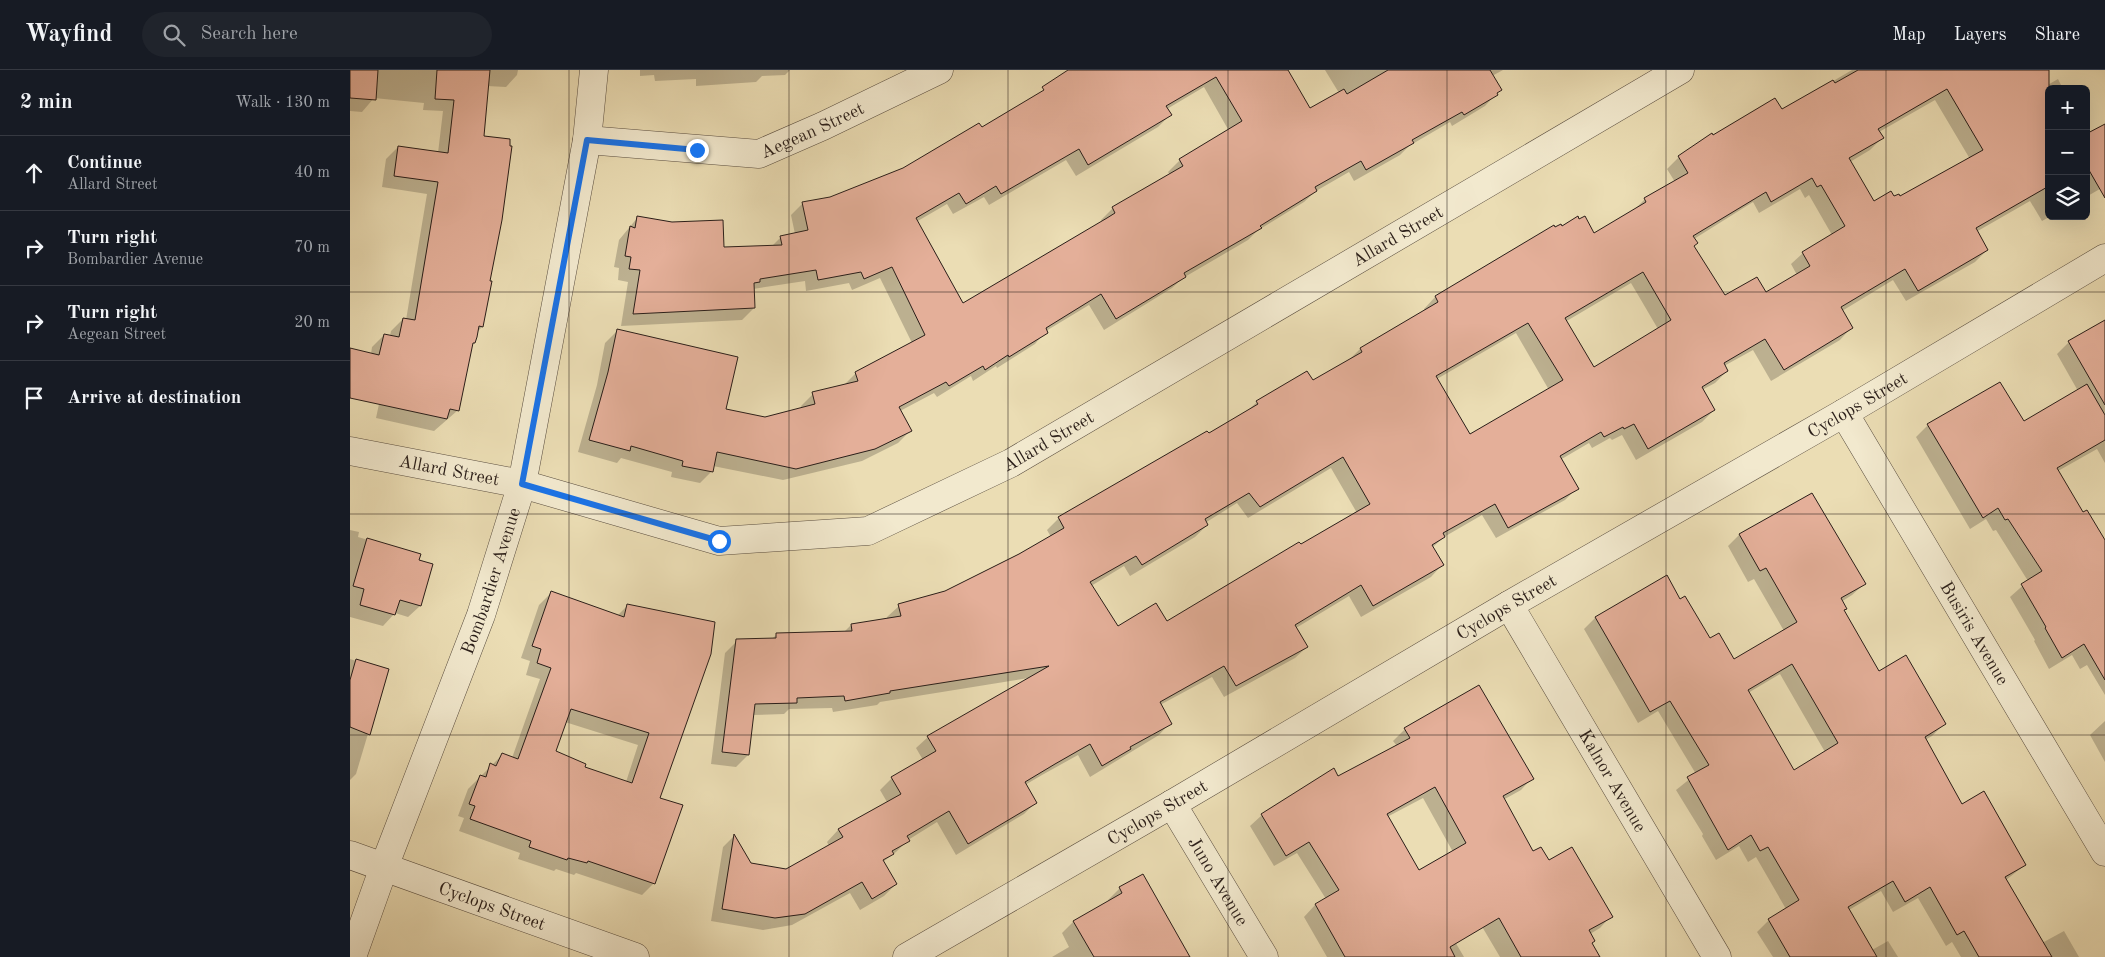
<!DOCTYPE html>
<meta charset="utf-8">
<style>
body{margin:0;font-family:"Old Standard TT",serif;background:#20242c;color:#f1f3f6}
.controls{position:absolute;right:15px;top:15px;display:grid;overflow:hidden;border-radius:8px;box-shadow:0 5px 20px #0002}
.controls button{width:45px;height:45px;display:grid;place-items:center;padding:0;border:0;border-bottom:1px solid #363941;background:#171b24;color:#f1f3f6;font:25px sans-serif}
.stop{position:absolute;width:15px;height:15px;margin:-11px;border:4px solid #1a73e8;border-radius:50%;background:#fff}
.stop.end{background:#1a73e8;border-color:#fff;box-shadow:0 1px 5px #0008}
.list{margin:0;padding:0;list-style:none}
h2{display:flex;justify-content:space-between;align-items:center;height:65px;margin:0;padding:0 20px;font-size:21px}
h2 small{font-size:16px;font-weight:400;color:#9ea1a6}
.list li{display:grid;grid-template-columns:32px 1fr auto;gap:15px;align-items:center;box-sizing:border-box;height:75px;padding:0 20px;border-top:1px solid #363941}
.list b{display:block;font-size:19px;white-space:nowrap}
.list p{margin:0;font-size:16px;white-space:nowrap;color:#9ea1a6}
.list em{font-size:16px;font-style:normal;color:#9ea1a6}
.icon{flex:none;width:28px;height:28px;fill:none;stroke:currentColor;stroke-width:2;stroke-linecap:round;stroke-linejoin:round}
.map{position:relative;flex:none;width:1755px;height:887px;overflow:hidden}
header{display:flex;align-items:center;gap:30px;box-sizing:border-box;height:70px;padding:0 25px;background:#171b24;border-bottom:1px solid #363941}
header strong{font-size:24px}
nav{display:flex;gap:28px;margin-inline-start:auto;font-size:18px}
.search{width:350px;height:45px;background:#20242c;display:flex;align-items:center;gap:12px;box-sizing:border-box;padding:0 18px;border-radius:28px;color:#9ea1a6;font-size:19px}
main{display:flex}
aside{flex:1;background:#171b24}
.map>svg:first-child{display:block}
.shadow{fill:#0003;fill-rule:evenodd}
.building{fill:#e4af99;stroke:#2a1e19;fill-rule:evenodd}
.lines{fill:none;stroke-linecap:round;stroke-linejoin:round}
.minor-casing{stroke:#5a4e40;stroke-width:29}
.minor{stroke:#f2e9ce;stroke-width:28}
.route{stroke:#1a73e8;stroke-width:6}
.grid{fill:none;stroke:#2a1e19;stroke-width:1;stroke-opacity:0.55}
.labels{text-anchor:middle;stroke-width:4;stroke-linejoin:round;paint-order:stroke}
.street-label{font-size:18px;fill:#2a1e19;stroke:#f2e9ce}
</style>
<header>
<strong>Wayfind</strong>
<div class="search"><svg class="icon" aria-label="search" viewBox="0 0 24 24"><circle cx="10" cy="10" r="6"/><path d="M15 15l6 6"/></svg>Search here</div>
<nav><a>Map</a><a>Layers</a><a>Share</a></nav>
</header>
<main>
<aside>
<h2>2 min<small>Walk · 130 m</small></h2>
<ul class="list">
<li><svg class="icon" aria-label="ahead" viewBox="0 0 24 24"><path d="M12 20V5M6 11l6-6 6 6"/></svg><div><b>Continue</b><p>Allard Street</p></div><em>40 m</em></li>
<li><svg class="icon" aria-label="right" viewBox="0 0 24 24"><path d="M7 20v-9h11M14 6l5 5-5 5"/></svg><div><b>Turn right</b><p>Bombardier Avenue</p></div><em>70 m</em></li>
<li><svg class="icon" aria-label="right" viewBox="0 0 24 24"><path d="M7 20v-9h11M14 6l5 5-5 5"/></svg><div><b>Turn right</b><p>Aegean Street</p></div><em>20 m</em></li>
<li><svg class="icon" aria-label="arrive" viewBox="0 0 24 24"><path d="M6 21V4h12l-3 4 3 4H6"/></svg><div><b>Arrive at destination</b></div></li>
</ul>
</aside>
<div class="map">
<svg width="1755" height="887" viewBox="0 0 1755 887">
<rect width="100%" height="100%" fill="#ebddb4"/>
<filter id="stains"><feTurbulence type="fractalNoise" baseFrequency=".004" numOctaves="4"/><feColorMatrix values="0 0 0 0 .2 0 0 0 0 .09 0 0 0 0 .02 0 0 0 .5 -.17"/></filter>
<radialGradient id="worn" r=".72"><stop offset=".6" stop-color="#630" stop-opacity="0"/><stop offset="1" stop-color="#630" stop-opacity=".3"/></radialGradient>
<g class="shadow">
<path d="M0,0H168L167,5L156,17L137,16L133,67L132,257L127,262L121,275L107,341L84,361L26,348L29,334L0,327V279L21,284L22,277L34,265L40,266L41,261L53,249L56,250L77,124L32,117L36,89L48,77L88,83L93,41L73,40L74,33L24,28L12,42L0,41Z"/>
<path d="M290,0H440L435,5L412,6L406,12L346,16V9L305,11L304,5L290,6Z"/>
<path d="M727,0H937L960,40L989,23L975,0H1153L1142,6L1150,20L1135,36L1102,56L1100,52L1059,76L1050,85L1004,111L999,102L966,121L954,132L907,161L898,170L833,208L822,218L754,260L739,235L696,261L685,274L647,298L646,296L623,311L621,306L587,327L584,323L550,341L560,361L548,373L512,391L433,410L363,396L362,401L350,413L321,407L322,402L271,388L267,393L228,382L247,315L255,273L267,261L375,340L415,348L452,339L451,336L463,324L493,316L506,303L562,273L530,208L502,220L499,213L456,221L455,211L403,219L404,238L392,250L271,256L278,212L268,210L269,198L264,197L269,170L288,147L373,179L422,176L431,167L445,164L441,145L453,133L480,128L553,99L631,59ZM854,17L879,61L830,90L818,102L820,105L763,138L751,150L752,152L613,235L566,152L597,134L603,144L634,127L639,135L716,90L726,106L808,57L820,45L817,39Z"/>
<path d="M1502,0H1651L1670,31L1708,9L1713,19H1699V146H1701L1692,151L1680,131L1626,162L1637,180L1625,192L1556,231L1543,210L1492,241L1501,258L1490,270L1421,311L1403,280L1374,296L1377,301L1365,313L1352,320L1364,340L1352,352L1286,390L1272,365L1262,370L1260,368L1242,378L1239,373L1210,390L1227,418L1215,430L1146,468L1132,445L1094,467L1082,478L1092,495L1081,507L1011,547L999,526L946,558L957,577L945,588L874,627L862,607L810,635L820,653L809,665L740,707L728,685L692,705L675,715L685,733L674,744L606,785L587,752L558,770L546,782L533,792L546,814L534,826L510,840L500,823L442,855L413,860L361,851L373,777L384,766L400,794L436,801L479,776L477,772L488,760L537,732L530,720L542,708L573,690L566,678L578,667L679,608L530,632L527,635L483,642L482,638L439,639L434,644L402,645L398,685L386,697L361,694L375,583L387,571L422,569L426,565L494,562L501,555L537,549V547L549,536L596,522L670,485L701,467L697,460L709,448L858,365L896,342L907,332L962,312L999,290L1010,279L1075,241L1074,239L1085,227L1204,157L1244,164L1283,141L1295,129L1325,112L1317,99L1329,87L1363,67L1432,41ZM1585,30L1620,89L1549,128L1524,133L1500,92L1520,80L1532,68L1529,62ZM1450,119L1455,128L1459,125L1482,165L1453,183L1441,194L1447,205L1415,224L1374,227L1343,177L1344,169L1403,132L1409,143ZM1281,213L1308,259L1243,299L1215,252ZM1166,263L1199,320L1120,366L1087,309ZM981,398L1007,443L816,553L767,558L741,516L774,496L780,506L845,467L857,455L855,453L887,433L898,448Z"/>
<path d="M1755,55V116L1736,127V57L1740,63Z"/>
<path d="M1755,252V393L1747,379L1708,401L1733,444L1755,472V625L1737,595L1730,599L1722,585L1699,599L1684,571L1685,570L1660,527L1678,511L1646,460L1643,461L1636,449L1620,459L1566,367L1578,355L1673,353L1728,321L1707,284L1719,272Z"/>
<path d="M1462,424L1514,514L1502,525L1491,532L1493,541L1528,602L1594,654L1582,666L1575,670L1611,736L1675,795L1656,810L1692,873L1714,861L1729,887H1611L1602,872L1596,876L1568,828L1543,842L1531,821L1499,840L1522,880L1538,871L1548,887H1423L1407,862L1419,850L1436,839L1406,787L1398,792L1389,776L1366,790L1352,766L1353,764L1326,720L1346,704L1308,641L1288,653L1234,559L1245,548L1316,507L1330,530L1359,570L1384,590L1434,561L1404,509L1398,512L1378,476L1389,465ZM1430,604L1475,682L1444,702L1398,623Z"/>
<path d="M0,460L9,462L8,467L70,485L68,491L81,495L70,536L58,547L45,543L33,556L0,547Z"/>
<path d="M201,523L267,546L278,535L364,553L309,728L304,813L292,825L226,803L224,805L206,799L204,801L168,789L170,783L109,761L114,748L108,746L118,719L152,685L162,688L190,609L176,605L180,591L171,588L189,535ZM215,652L288,675L276,712L234,697L205,682Z"/>
<path d="M0,589L37,600L6,704L0,710Z"/>
<path d="M1755,651V692L1740,665Z"/>
<path d="M1055,659L1182,708L1171,720L1153,730L1183,783L1198,792L1261,846L1250,858L1240,864L1241,874L1249,887H1150L1121,838L1094,853L1114,887H977L954,847L965,835L976,829L947,783L924,796L900,756L912,745L1047,676L1043,671ZM1073,728L1103,782L1069,802L1037,747Z"/>
<path d="M792,806L839,887H702L719,877L712,863L723,852L758,832V830L770,818Z"/>
</g>
<g class="building">
<path d="M0,0H28L26,30L0,28Z"/>
<path d="M87,0H140L134,66L160,69V76H162L152,150L140,211H142L133,257L129,256L127,267L125,273H123L109,341L100,339L97,349L0,328V278L29,285L34,264L49,267L53,248L65,250L88,112L44,106L48,76L98,83L104,30L85,29Z"/>
<path d="M718,0H938L960,38L994,19L997,24L1038,0H1140L1152,20L1147,23L1148,25L1114,45L1112,42L1062,70L1064,73L1016,100L1011,91L965,117L967,121L910,156L912,158L834,203L836,207L766,249L751,224L696,258L698,263L659,287L658,285L635,300L633,296L599,316L596,312L549,337L562,361L525,379L446,399L367,382L363,402L332,396L333,391L281,376L280,381L239,370L258,302L267,259L388,287L376,339L415,347L465,334L462,322L508,311L505,302L575,265L542,197L514,209L511,202L468,210L466,200L410,209V212L404,213L405,238L283,244L290,200L279,199L281,187L275,186L280,156L285,158L287,146L322,152L373,150L374,177L432,175L430,166L458,160L452,132L480,127L553,98L629,53L632,57L694,20L692,17ZM866,7L892,51L829,89L833,96L762,137L765,143L757,148L613,233L566,148L609,123L616,134L646,116L651,124L729,79L738,95L822,45L816,36Z"/>
<path d="M1508,0H1699V116L1626,158L1638,180L1568,221L1555,199L1491,237L1503,258L1434,300L1415,269L1374,293L1378,301L1352,317L1365,340L1298,379L1284,354L1274,359L1273,357L1254,367L1251,362L1210,386L1229,419L1158,458L1145,434L1093,463L1095,467L1082,475L1094,495L1023,536L1011,515L945,555L958,577L886,616L874,596L810,632L822,654L780,677L781,679L752,696L740,674L705,694L675,712L687,733L618,774L599,741L557,766L560,771L542,781L544,784L533,790L547,814L522,829L512,812L455,844L425,848L372,839L384,764L401,793L436,799L493,767L488,759L551,724L541,707L586,681L577,666L699,596L540,621V623L495,631L494,626L447,628V633L405,634L399,685L372,682L386,569L426,568V563L502,561L501,554L551,546L548,534L595,521L669,484L714,458L708,447L857,361L859,363L908,334L906,331L957,301L963,310L1012,282L1010,278L1088,232L1085,226L1204,155L1205,157L1211,154L1212,156L1228,146L1229,149L1235,146L1244,163L1296,132L1294,128L1338,103L1328,86L1362,63L1363,65L1425,28L1432,39L1483,10L1485,13ZM1597,19L1633,80L1550,126L1549,124L1544,126L1541,121L1524,131L1499,88L1534,68L1528,59ZM1462,108L1467,117L1471,115L1495,156L1452,182L1460,196L1416,222L1407,207L1375,225L1344,176L1348,173L1343,166L1416,122L1421,132ZM1293,202L1321,250L1244,297L1215,248ZM1178,253L1213,310L1120,364L1086,306ZM993,387L1020,434L951,474L949,472L817,551L806,533L768,556L740,512L786,486L792,495L858,455L855,449L899,423L910,437Z"/>
<path d="M1755,54V128L1736,95V64Z"/>
<path d="M1755,250V335L1718,271Z"/>
<path d="M1650,312L1674,351L1737,314L1755,345V370L1707,398L1733,442L1737,440L1755,470V610L1734,574L1712,588L1695,558L1696,557L1671,514L1692,501L1658,449L1655,450L1648,438L1633,448L1577,354Z"/>
<path d="M1462,423L1516,514L1491,528L1497,539L1494,540L1529,601L1556,585L1596,654L1575,667L1612,734L1634,721L1676,795L1655,807L1702,887H1629L1614,861L1607,865L1580,817L1555,832L1543,811L1498,837L1527,887H1440L1418,849L1449,830L1418,777L1410,781L1401,765L1378,780L1337,707L1359,695L1320,631L1300,642L1245,547L1317,505L1330,529L1335,526L1360,568L1369,563L1384,589L1447,552L1416,498L1410,501L1389,464ZM1442,594L1488,673L1444,700L1398,620Z"/>
<path d="M17,468L71,484L69,490L83,494L71,536L50,530L45,545L10,535L14,519L3,516Z"/>
<path d="M201,521L274,547L277,534L365,552L361,584L310,728L333,735L305,814L238,791L237,793L218,788L217,790L179,777L181,771L120,749L125,736L119,734L130,705L136,707L140,693L146,696L152,683L168,689L201,598L187,593L191,579L182,576ZM221,639L299,663L282,713L235,697L236,694L206,681Z"/>
<path d="M6,589L39,599L20,665L0,657V610Z"/>
<path d="M1129,615L1184,709L1153,726L1183,781L1191,777L1199,790L1222,777L1263,847L1239,860L1245,871L1242,873L1250,887H1171L1149,848L1100,877L1105,887H995L965,834L989,820L959,772L936,786L911,744L984,698L988,706L1060,668L1054,658ZM1085,717L1116,773L1069,800L1037,744Z"/>
<path d="M793,804L840,887H744L723,851L772,823L769,817Z"/>
</g>
<g class="lines">
<defs>
<g id="minor">
<path id="s1" d="M237,70L409,84L473,56L589,0"/>
<path id="s2" d="M1494,343L1755,782"/>
<path id="s3" d="M0,381L172,414L369,471L518,461L661,393L1330,0"/>
<path id="s4" d="M1159,535L1367,887"/>
<path id="s5" d="M822,734L914,887"/>
<path id="s6" d="M0,785L285,887"/>
<path id="s7" d="M2,887L34,797L131,545L172,414L237,70L244,0"/>
<path id="s8" d="M557,887L822,734L1159,535L1494,343L1755,188"/>
</g>
</defs>
<use href="#minor" class="minor-casing"/>
<use href="#minor" class="minor"/>
</g>
<g class="lines">
<path class="route" d="M347,80L237,70L172,414L369,471"/>
</g>
<path class="grid" d="M219,0V887M439,0V887M658,0V887M878,0V887M1097,0V887M1316,0V887M1536,0V887M0,222H1755M0,444H1755M0,665H1755"/>
<g class="labels">
<g class="street-label">
<text dy="6" stroke="none"><textPath href="#s1" startOffset="231">Aegean Street</textPath></text>
<text dy="6" stroke="none"><textPath href="#s3" startOffset="1136">Allard Street</textPath></text>
<text dy="6" stroke="none"><textPath href="#s8" startOffset="1099">Cyclops Street</textPath></text>
<text dy="6" stroke="none"><textPath href="#s3" startOffset="731">Allard Street</textPath></text>
<text dy="6" stroke="none"><textPath href="#s3" startOffset="101">Allard Street</textPath></text>
<text dy="6" stroke="none"><textPath href="#s7" startOffset="401">Bombardier Avenue</textPath></text>
<text dy="6" stroke="none"><textPath href="#s8" startOffset="694">Cyclops Street</textPath></text>
<text dy="6" stroke="none"><textPath href="#s2" startOffset="256">Busiris Avenue</textPath></text>
<text dy="6" stroke="none"><textPath href="#s4" startOffset="204">Kalnor Avenue</textPath></text>
<text dy="6" stroke="none"><textPath href="#s8" startOffset="289">Cyclops Street</textPath></text>
<text dy="6" stroke="none"><textPath href="#s5" startOffset="90">Juno Avenue</textPath></text>
<text dy="6" stroke="none"><textPath href="#s6" startOffset="151">Cyclops Street</textPath></text>
</g>
</g>
<rect width="100%" height="100%" filter="url(#stains)"/>
<rect width="100%" height="100%" fill="url(#worn)"/>
</svg>
<div class="controls">
<button>+</button>
<button>−</button>
<button><svg class="icon" aria-label="layers" viewBox="0 0 24 24"><path d="M12 4l9 5-9 5-9-5zM3 14l9 5 9-5"/></svg></button>
</div>
<div class="stop" style="left:369px;top:471px"></div>
<div class="stop end" style="left:347px;top:80px"></div>
</div>
</main>
